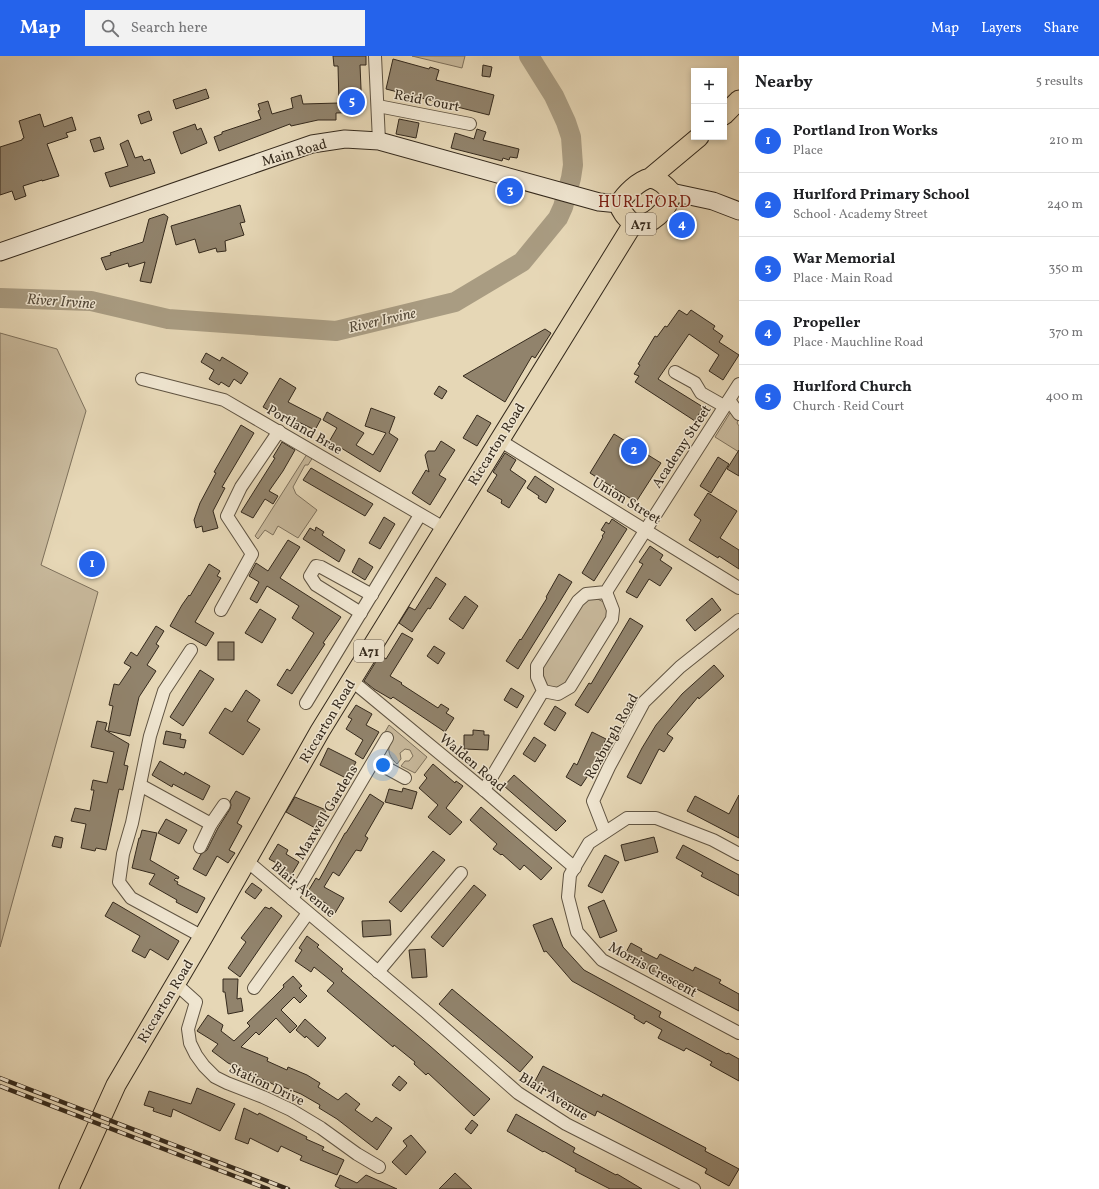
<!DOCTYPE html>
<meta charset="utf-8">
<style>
body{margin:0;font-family:Vollkorn,serif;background:#f2f2f2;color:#202124}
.controls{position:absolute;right:12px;top:12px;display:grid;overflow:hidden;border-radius:0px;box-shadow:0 2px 6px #0003}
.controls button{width:36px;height:36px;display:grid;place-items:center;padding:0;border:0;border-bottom:1px solid #e0e0e0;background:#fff;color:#202124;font:20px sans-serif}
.you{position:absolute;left:383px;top:709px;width:14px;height:14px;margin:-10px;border:3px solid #fff;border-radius:50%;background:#1a73e8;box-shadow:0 0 0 6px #1a73e833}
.badge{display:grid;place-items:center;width:26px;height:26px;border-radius:50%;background:#2563eb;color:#fff;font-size:13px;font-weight:700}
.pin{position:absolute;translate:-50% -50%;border:2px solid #fff;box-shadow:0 1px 4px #0006}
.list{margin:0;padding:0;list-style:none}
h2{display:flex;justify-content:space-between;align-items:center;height:52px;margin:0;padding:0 16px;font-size:17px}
h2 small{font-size:13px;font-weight:400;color:#757577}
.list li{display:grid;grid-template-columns:26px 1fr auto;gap:12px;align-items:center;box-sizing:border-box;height:64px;padding:0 16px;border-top:1px solid #e0e0e0}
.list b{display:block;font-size:15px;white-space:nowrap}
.list p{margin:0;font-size:13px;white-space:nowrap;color:#757577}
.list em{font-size:13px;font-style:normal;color:#757577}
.icon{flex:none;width:22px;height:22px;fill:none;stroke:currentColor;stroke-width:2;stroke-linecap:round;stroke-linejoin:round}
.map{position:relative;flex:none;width:739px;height:1133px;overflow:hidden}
header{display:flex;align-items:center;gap:24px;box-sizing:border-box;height:56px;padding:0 20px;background:#2563eb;color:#fff}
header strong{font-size:19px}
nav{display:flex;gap:22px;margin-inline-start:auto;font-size:14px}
.search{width:280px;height:36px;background:#f2f2f2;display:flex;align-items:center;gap:10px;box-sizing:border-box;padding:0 14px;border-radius:0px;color:#757577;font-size:15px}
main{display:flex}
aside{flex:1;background:#fff}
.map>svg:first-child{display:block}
.green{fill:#c8b99c;stroke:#7e715c}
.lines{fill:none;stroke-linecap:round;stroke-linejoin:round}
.river{stroke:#a99c82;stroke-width:20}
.building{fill:#91836c;stroke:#34291c}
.street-casing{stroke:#605442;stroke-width:14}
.secondary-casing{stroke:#34291c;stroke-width:19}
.primary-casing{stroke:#34291c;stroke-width:21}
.street{stroke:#efe5d0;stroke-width:12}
.secondary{stroke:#efe5d0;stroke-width:17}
.primary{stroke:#e6d7b6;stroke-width:19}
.rail-casing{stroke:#34291c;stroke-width:4.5}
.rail{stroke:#efe5d0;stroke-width:3;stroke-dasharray:9;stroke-linecap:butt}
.labels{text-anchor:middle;stroke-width:3;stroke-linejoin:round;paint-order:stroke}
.shield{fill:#efe5d0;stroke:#6c6152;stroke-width:1}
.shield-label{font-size:13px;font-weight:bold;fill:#34291c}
.street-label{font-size:14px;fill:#34291c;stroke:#efe5d0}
.water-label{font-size:15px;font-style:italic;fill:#574c3b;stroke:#efe5d0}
.quarter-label{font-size:16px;letter-spacing:1px;fill:#7a1f14;stroke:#efe5d0}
</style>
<header>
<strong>Map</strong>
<div class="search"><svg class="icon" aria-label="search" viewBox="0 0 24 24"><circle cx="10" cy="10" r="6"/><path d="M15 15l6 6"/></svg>Search here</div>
<nav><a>Map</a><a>Layers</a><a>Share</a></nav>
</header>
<main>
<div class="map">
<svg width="739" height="1133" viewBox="0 0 739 1133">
<rect width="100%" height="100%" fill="#e6d7b6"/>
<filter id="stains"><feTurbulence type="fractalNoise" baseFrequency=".005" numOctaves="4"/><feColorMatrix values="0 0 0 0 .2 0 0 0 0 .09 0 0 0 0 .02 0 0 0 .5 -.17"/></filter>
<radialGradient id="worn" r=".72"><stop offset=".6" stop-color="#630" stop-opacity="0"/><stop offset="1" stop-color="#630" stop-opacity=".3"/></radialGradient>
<g class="green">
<path d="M412,0H465L462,12Z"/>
<path d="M0,277L57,293L86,355L41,509L98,536L0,891Z"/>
<path d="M730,357L739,362L737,367L739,370V396L715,381Z"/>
<path d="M307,398L313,401L308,409H305L293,431L296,438L317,454L298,482L278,470L273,479L265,474L258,483L255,480Z"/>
<path d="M595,542C607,547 609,549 609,563L570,626C555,636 540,632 542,613L580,550L586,544Z"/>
<path d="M389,669L427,701L415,717L401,710L405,705H409L413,700L410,694L405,693L400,697L401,703L397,708C388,700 386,692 393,682L385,676Z"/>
</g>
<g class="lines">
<path class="river" d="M0,242L91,245L168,263L336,275L455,246L522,206L558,162L563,151L571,122L573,109L571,81L566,66L554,40L529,0"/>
</g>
<g class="building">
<path d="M333,0H366V9H360L362,56L336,57V64H318L291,70L290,68L219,95L214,81L222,78V76L261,63L258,55L260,54L258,48L268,45L272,58L293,52L291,42L301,39L303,48L339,47L338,10H334Z"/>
<path d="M393,3L429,13L430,11L439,14L436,24L494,39L489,59L386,33Z"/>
<path d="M483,9L492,11L490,21L482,20Z"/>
<path d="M206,33L209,42L176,53L173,44Z"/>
<path d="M149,55L152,64L141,68L138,59Z"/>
<path d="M40,58L44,71L72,61L76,74L66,77L68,81L47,88L59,120L42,125V124L23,130L26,140L15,144L12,135L0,139V91L22,84V83L24,82L19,65Z"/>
<path d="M399,63L419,67L416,82L396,78Z"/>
<path d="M195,68L197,74L201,72L207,87L181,98L173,76Z"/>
<path d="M477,73L486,76L483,84L519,93L517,102L510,101L509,104L503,102L502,105L451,92L455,77L474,83Z"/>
<path d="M100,81L104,93L94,96L90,84Z"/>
<path d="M128,84L135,102L142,100L144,105L150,103L155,117L110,131L105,117L128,110L120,88Z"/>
<path d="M240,149L245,166L240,167L244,179L225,185L226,195L217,196L216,192L199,197L195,183L176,189L171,170Z"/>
<path d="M164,158L168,161L151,227L140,225L145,206L129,211L128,207L106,214L101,202L111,199L110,197L143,186L149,163Z"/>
<path d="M679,254L687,259L691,254L715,270L713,273L723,280L719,286L739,299L723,324L709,315L719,299L689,278L680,291L658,323L703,351L695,365L635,326L639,320L634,318L640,309L638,308L655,280L657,281L665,270L667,271Z"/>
<path d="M545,273L551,277L535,302L532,300L505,346L463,320Z"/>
<path d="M206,297L220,305L222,301L248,317L241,328L234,323L229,331L221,326L219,329L209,323L214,314L201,306Z"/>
<path d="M280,322L296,332L288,346L321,363L315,374L278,356L277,359L263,351Z"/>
<path d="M439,330L447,335L442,343L434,338Z"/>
<path d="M371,352L395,361L389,377L398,383L380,416L338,390L334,395L326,391L337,372L323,364L327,356L364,377L356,389L373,399L386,377L365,370Z"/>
<path d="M477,359L491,367L477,390L463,382Z"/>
<path d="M241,369L254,377L222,431L225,432L213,455L218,472L203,476L202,470L196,472L194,464L200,447L216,417L214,416Z"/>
<path d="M614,378L661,407L636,446L590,417Z"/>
<path d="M441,385L455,394L439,419L446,423L430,449L412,437L426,414L429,416L425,399L428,395H435Z"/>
<path d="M282,386L295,394L283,415L269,435L278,440L273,448L265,443L253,462L241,456L275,402L273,401Z"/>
<path d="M739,394V420L727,413Z"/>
<path d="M505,397L516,404L510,414L526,425L509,452L501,447L502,444L487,435L497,419L493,416Z"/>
<path d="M718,401L729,408L711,437L700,430Z"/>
<path d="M311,412L373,448L365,460L303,424Z"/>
<path d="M535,420L554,433L546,447L538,442L539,440L527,432Z"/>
<path d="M708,437L737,455L720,482L739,494V513L719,500L718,502L689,484L701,464L694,459Z"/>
<path d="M384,461L395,468L380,493L369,487Z"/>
<path d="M612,463L627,473L594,525L582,517L603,481L602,480L605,476L601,474L606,466L609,468Z"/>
<path d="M316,471L324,476L322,479L345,494L339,506L303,483L310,472L315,475Z"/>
<path d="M288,484L300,491L280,522L341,561L323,587L325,588L292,638L277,629L287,613L290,615L314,577L292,562L299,550L267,530L257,547L250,543L259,526L249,520L256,507L268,515Z"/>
<path d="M650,490L663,499L660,504L672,512L660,530L649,523L637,542L626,536L643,508L639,506Z"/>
<path d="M359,502L373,511L365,524L352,516Z"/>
<path d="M209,508L220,515L217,520L221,522L195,566L214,577L206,590L170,570L182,549L189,539L190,540Z"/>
<path d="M559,518L572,526L518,613L506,605L520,583L521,584L547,542L546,541Z"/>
<path d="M436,521L446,528L430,553L428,552L412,576L399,567L409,551L415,554Z"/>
<path d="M465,540L478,550L463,573L449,563Z"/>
<path d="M712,542L721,554L695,575L686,564Z"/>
<path d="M260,553L276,563L262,587L245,577Z"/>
<path d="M630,562L643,570L588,657L575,649L589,627L591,628Z"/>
<path d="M156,570L164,575L156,588L159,590L147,609L156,615L139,641L130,680L108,675L113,650L109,649L114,628L119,629L131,611L124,607L131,596L137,600Z"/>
<path d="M402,577L413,583L390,620L402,627L401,628L438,652L441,648L449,653L446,657L454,662L445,676L393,641L391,643L374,633L364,625L380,599L386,603Z"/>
<rect x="218" y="586" width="16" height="18"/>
<path d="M434,590L445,597L438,608L427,600Z"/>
<path d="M714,609L724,620L699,643L698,641L667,678L673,682L664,696L659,693L641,728L627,721L642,692L656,669L682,638Z"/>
<path d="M200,614L214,623L183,670L170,661Z"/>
<path d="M511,632L524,640L517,652L504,644Z"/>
<path d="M246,634L260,644L247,665L260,673L243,699L209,677L225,652L232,656Z"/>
<path d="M356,649L372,658L366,669L379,676L363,703L355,698L363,684L346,673L352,663L348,661Z"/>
<path d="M555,650L566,657L555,675L544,668Z"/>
<path d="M97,665L107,667L105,674L129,688L124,709L128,710L123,734L119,733L106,794L96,792L95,795L81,792L86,768L71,765L75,752L90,755L94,734H91L93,724L107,727L114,696L91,691Z"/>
<path d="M473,674L484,675V679H489L488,694L464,693V679H473Z"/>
<path d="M166,675L181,678L180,683L186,684L184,692L163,688Z"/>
<path d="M592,676L606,683L591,715L581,730L566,721L574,707L577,709Z"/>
<path d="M534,681L546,689L535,706L523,698Z"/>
<path d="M328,692L356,706L348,723L320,709Z"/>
<path d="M160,705L184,719L185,716L210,730L203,744L173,728L172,731L152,719Z"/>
<path d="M433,708L455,727L456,725L463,730L446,752L462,766L450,779L428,761L438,749L419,732L427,722L424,719Z"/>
<path d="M514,719L566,765L556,775L504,730Z"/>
<path d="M403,732L417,736L412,753L385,746L389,733L402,736Z"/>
<path d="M236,735L250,742L237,767L242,770L229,794L235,797L228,807L217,800L206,820L193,813L201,798L207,794L218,772L230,753L231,749L230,745Z"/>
<path d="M370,738L384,747L365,780L368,782L361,795L356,794L339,820L333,816L324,831L344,842L335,857L325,851L327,848L307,837L316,822L319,824L345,777H346Z"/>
<path d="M739,739V782L687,755L695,740L729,758Z"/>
<path d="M295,741L326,754L317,773L286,756Z"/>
<path d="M481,751L552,812L541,824L524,809L520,814L502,798L501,799L493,793L497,788L470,764Z"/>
<path d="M166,763L187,774L179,788L158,777Z"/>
<path d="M142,774L157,777L150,804L179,821L178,823L176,822L174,824L178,826L177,828L205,842L197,857L176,846L177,844L149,828L155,818L132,812L139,782H140Z"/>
<path d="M55,780L63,782L61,792L52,790Z"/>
<path d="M654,781L658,796L625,805L621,789Z"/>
<path d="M278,788L288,794L286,798L299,806L290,821L280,815L282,810L269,803Z"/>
<path d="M683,789L739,819V840L701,820L703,817L676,802Z"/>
<path d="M433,795L445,804L401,856L389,846Z"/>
<path d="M605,799L619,806L602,837L588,830Z"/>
<path d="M252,827L262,834L255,843L245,836Z"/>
<path d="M474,829L486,839L443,891L431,881Z"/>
<path d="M604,844L617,875L600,882L588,851Z"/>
<path d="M113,846L179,885L168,904L150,893L145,902L132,895L140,880L105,860Z"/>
<path d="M265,851L270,853L271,851L282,860L240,921L228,912L246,886L241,882Z"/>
<path d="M552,862L563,891L584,914L661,956L659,961L727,998L728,997L739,1003V1025L710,1009L712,1006L703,1001L686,992L684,995L658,982L662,974L646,965L644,968L634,962L635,960L572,925L546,895L544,896L533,869Z"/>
<path d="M390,864L391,879L363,881L362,865Z"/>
<path d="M307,880L319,889L317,891L343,913L341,915L430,990L490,1043L474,1060L428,1017L426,1019L414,1008L415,1006L394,989L393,991L327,935L334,927L314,911L311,916L295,905L302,894L299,892Z"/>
<path d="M631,887L642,893L641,895L657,903L660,898L693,915L695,911L721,924L719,927L739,938V955L679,924L677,929L624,900Z"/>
<path d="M425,893L427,921L412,922L409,894Z"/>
<path d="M293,920L302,930L299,932L307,940L300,947L294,941L281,954L297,970L290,977L276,962L259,979L256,976L241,991L268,1002L267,1005L287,1014L288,1011L307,1019L320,1027L318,1031L338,1044L346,1037L360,1048L355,1054L372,1066L376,1061L392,1072L377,1094L337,1063L319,1052L320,1049L301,1038L276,1028L275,1029L228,1007L212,995L218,988L197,975L208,959L223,969L221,975L234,985L250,970L247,967L273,942L284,931L283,929Z"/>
<path d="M223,923H238L237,943L241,942L243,955L228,958L225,936H223Z"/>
<path d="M452,933L533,1001L520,1016L439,948Z"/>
<path d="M305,963L326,982L318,991L306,980L305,982L296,974Z"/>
<path d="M543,1010L602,1041L603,1038L706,1092L705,1095L739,1113L729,1130L705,1117L707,1113L666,1091L597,1055L595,1060L534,1027Z"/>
<path d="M399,1020L407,1027L400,1035L392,1029Z"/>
<path d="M197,1032L235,1048L220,1075L173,1053L171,1061L153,1055L154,1052L144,1049L149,1035L191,1048Z"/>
<path d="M244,1052L258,1059L259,1057L307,1081L306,1083L324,1091L322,1094L344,1104L337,1119L300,1104L302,1100L281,1090L278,1096L250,1082L248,1088L235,1083Z"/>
<path d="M516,1058L575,1092L573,1096L616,1119L617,1118L642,1133H610L575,1115L576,1113L544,1095L543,1096L507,1075Z"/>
<path d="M472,1064L478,1069L471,1078L465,1073Z"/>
<path d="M411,1079L426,1096L406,1119L392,1106L407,1090L403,1085Z"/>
<path d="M455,1117L472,1133H439Z"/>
<path d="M340,1119L357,1127L366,1119L397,1133H341L335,1130Z"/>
</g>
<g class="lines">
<defs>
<g id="street">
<path d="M375,0L379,85"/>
<path d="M378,50L470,68"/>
<path d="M675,316L695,327L701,337L724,350"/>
<path d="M142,323L224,344L444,472"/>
<path d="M729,344L739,358"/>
<path d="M499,384L739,532"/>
<path d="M221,554L252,498L227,460L241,431L279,375"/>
<path d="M361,557L316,529L310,520L316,510L321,511L372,539"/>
<path d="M191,594L164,635L150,680L132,767L123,798L119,826L131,842L203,881"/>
<path d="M351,624L484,734L575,812"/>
<path d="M543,635L558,638L570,631L612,563L613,554L606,536"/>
<path d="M306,647L420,459"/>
<path d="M374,705L405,722"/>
<path d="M140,729L211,768"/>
<path d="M484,734L543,635L537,621V610L578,545L586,538L606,536L739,328"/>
<path d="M605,776L593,745L609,711L644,646L680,611L739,564"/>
<path d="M200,791L211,768L224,749"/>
<path d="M739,798L713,784L656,762H627L589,787L570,819L568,841L577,876L602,904L739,977"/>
<path d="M247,805L426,956L518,1037L566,1068L694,1133"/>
<path d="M292,843L387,682"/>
<path d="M378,916L461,817"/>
<path d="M176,928L196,946L188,973L190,987L196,999L204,1010L215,1021L227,1027L263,1041L291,1054L321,1072L357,1098L379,1111"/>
<path d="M254,932L308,857"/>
</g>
<g id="secondary">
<path d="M671,136L713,145L739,155"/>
<path d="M0,196L312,88L345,83L379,85L599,146L619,148"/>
</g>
<g id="primary">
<path d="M724,59L739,44"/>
<path d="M650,122C660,124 665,129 671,136C670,153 650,172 633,168C627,162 621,157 619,148C625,138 638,125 650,122L699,81"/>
<path d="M69,1133L116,1029L203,881L320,675L633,168"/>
</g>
</defs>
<use href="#street" class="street-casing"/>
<use href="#secondary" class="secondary-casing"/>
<use href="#primary" class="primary-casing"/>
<use href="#street" class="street"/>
<use href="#secondary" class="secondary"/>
<use href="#primary" class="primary"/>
<defs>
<g id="rail">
<path d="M0,1022L288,1133"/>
<path d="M0,1030L268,1133"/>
</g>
</defs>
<use href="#rail" class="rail-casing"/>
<use href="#rail" class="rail"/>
</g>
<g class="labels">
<g class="shield">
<rect x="626" y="157" width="30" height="22" rx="3"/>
<rect x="354" y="584" width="30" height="22" rx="3"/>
</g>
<g class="shield-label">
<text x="641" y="173">A71</text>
<text x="369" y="600">A71</text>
</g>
<g class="street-label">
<text transform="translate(427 44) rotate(11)" y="5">Reid Court</text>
<text transform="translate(294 96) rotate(-16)" y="5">Main Road</text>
<text transform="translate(305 373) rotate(30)" y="5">Portland Brae</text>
<text transform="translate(496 388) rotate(-58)" y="5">Riccarton Road</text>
<text transform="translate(681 390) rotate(-57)" y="5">Academy Street</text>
<text transform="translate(627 444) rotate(31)" y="5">Union Street</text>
<text transform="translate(327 665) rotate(-59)" y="5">Riccarton Road</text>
<text transform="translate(611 680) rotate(-61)" y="5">Roxburgh Road</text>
<text transform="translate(473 706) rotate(40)" y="5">Walden Road</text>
<text transform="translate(326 756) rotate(-59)" y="5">Maxwell Gardens</text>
<text transform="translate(304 833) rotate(40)" y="5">Blair Avenue</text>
<text transform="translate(653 913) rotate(29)" y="5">Morris Crescent</text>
<text transform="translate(165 945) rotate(-59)" y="5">Riccarton Road</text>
<text transform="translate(267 1028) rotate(25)" y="5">Station Drive</text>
<text transform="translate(554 1040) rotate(32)" y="5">Blair Avenue</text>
</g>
<g class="water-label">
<text transform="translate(61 245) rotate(4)" y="5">River Irvine</text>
<text transform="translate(382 264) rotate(-13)" y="5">River Irvine</text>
</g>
<g class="quarter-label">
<text x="645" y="151">HURLFORD</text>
</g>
</g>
<rect width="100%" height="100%" filter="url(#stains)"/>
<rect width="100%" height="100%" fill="url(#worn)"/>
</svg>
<div class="controls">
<button>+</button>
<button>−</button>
</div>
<div class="you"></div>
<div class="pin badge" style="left:92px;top:508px">1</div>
<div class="pin badge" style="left:634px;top:395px">2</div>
<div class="pin badge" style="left:510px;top:135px">3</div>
<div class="pin badge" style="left:682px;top:169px">4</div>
<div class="pin badge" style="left:352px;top:46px">5</div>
</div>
<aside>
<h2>Nearby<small>5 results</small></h2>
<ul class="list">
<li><span class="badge">1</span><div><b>Portland Iron Works</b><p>Place</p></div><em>210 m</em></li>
<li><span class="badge">2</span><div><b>Hurlford Primary School</b><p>School · Academy Street</p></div><em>240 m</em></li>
<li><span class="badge">3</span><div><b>War Memorial</b><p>Place · Main Road</p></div><em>350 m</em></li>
<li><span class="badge">4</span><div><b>Propeller</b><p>Place · Mauchline Road</p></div><em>370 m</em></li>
<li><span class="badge">5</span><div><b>Hurlford Church</b><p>Church · Reid Court</p></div><em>400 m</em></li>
</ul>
</aside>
</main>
